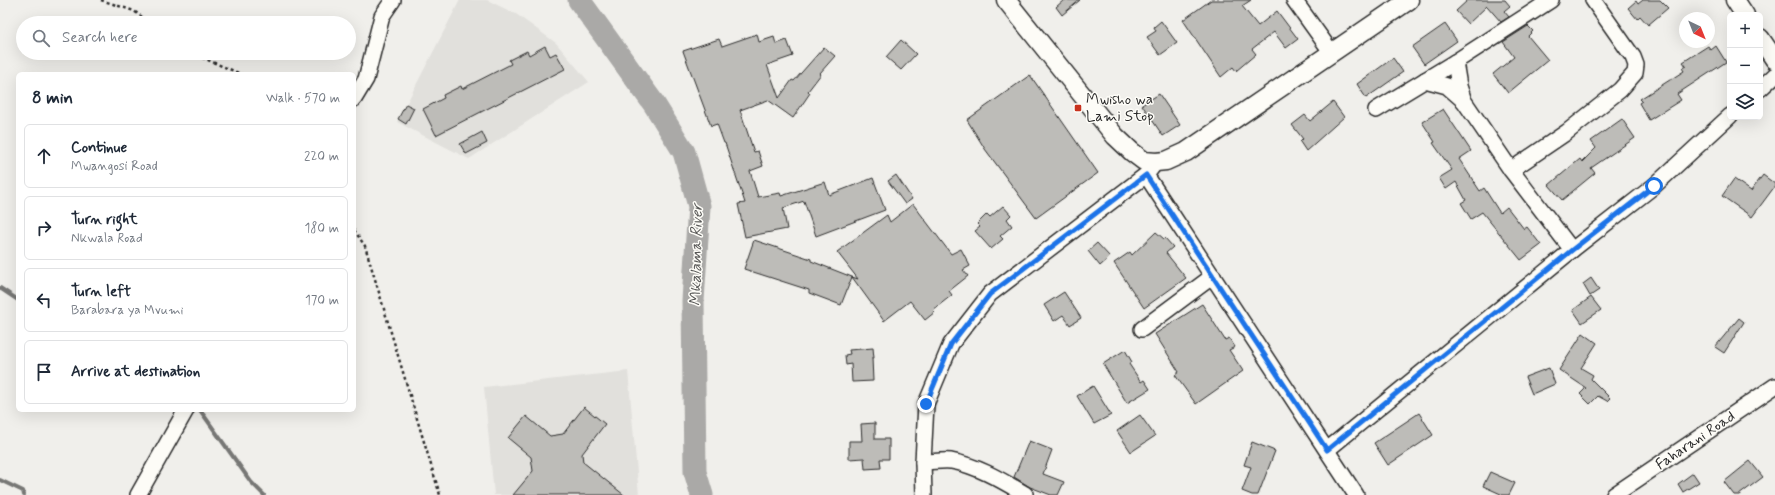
<!DOCTYPE html>
<meta charset="utf-8">
<style>
body{margin:0;font-family:Mynerve,sans-serif;background:#f6f6f7;color:#1f2937}
.controls{position:absolute;right:12px;top:12px;display:grid;overflow:hidden;border-radius:6px;box-shadow:0 4px 16px #0002}
.controls button{width:36px;height:36px;display:grid;place-items:center;padding:0;border:0;border-bottom:1px solid #e0e1e3;background:#fff;color:#1f2937;font:20px sans-serif}
.compass{position:absolute;left:1679px;top:12px;width:36px;height:36px;border-radius:50%;background:#fff;box-shadow:0 4px 16px #0002;rotate:137deg}
.stop{position:absolute;width:12px;height:12px;margin:-9px;border:3px solid #1a73e8;border-radius:50%;background:#fff}
.stop.end{background:#1a73e8;border-color:#fff;box-shadow:0 1px 4px #0008}
.list{margin:0;padding:0;list-style:none}
h2{display:flex;justify-content:space-between;align-items:center;height:52px;margin:0;padding:0 16px;font-size:17px}
h2 small{font-size:13px;font-weight:400;color:#747a83}
.list li{display:grid;grid-template-columns:26px 1fr auto;gap:12px;align-items:center;box-sizing:border-box;height:64px;margin:0 8px 8px;padding:0 8px;border:1px solid #e0e1e3;border-radius:6px}
.list b{display:block;font-size:15px;white-space:nowrap}
.list p{margin:0;font-size:13px;white-space:nowrap;color:#747a83}
.list em{font-size:13px;font-style:normal;color:#747a83}
.icon{flex:none;width:22px;height:22px;fill:none;stroke:currentColor;stroke-width:2;stroke-linecap:round;stroke-linejoin:round}
.map{position:relative;flex:none;width:1775px;height:495px;overflow:hidden}
.search{position:absolute;background:#fff;box-shadow:0 4px 16px #0002;left:16px;top:16px;width:340px;height:44px;display:flex;align-items:center;gap:10px;box-sizing:border-box;padding:0 14px;border-radius:22px;color:#747a83;font-size:15px}
.panel{position:absolute;background:#fff;box-shadow:0 4px 16px #0002;left:16px;top:72px;width:340px;height:340px;border-radius:6px}
.map>svg:first-child{display:block}
.built{fill:#e1e0dc}
.lines{fill:none;stroke-linecap:round;stroke-linejoin:round}
.stream{stroke:#777775;stroke-width:4}
.river{stroke:#aaa9a7;stroke-width:23}
.building{fill:#bdbcb8;stroke:#2b2b2b}
.minor-casing{stroke:#2b2b2b;stroke-width:18}
.tertiary-casing{stroke:#2b2b2b;stroke-width:21}
.path{stroke:#2b2b2b;stroke-width:2.5;stroke-dasharray:3 3;stroke-linecap:butt}
.minor{stroke:#fdfcf7;stroke-width:15}
.tertiary{stroke:#fdfcf7;stroke-width:18}
.route{stroke:#1a73e8;stroke-width:5}
.poi-dot{fill:#c8321e;stroke:#fdfcf7;stroke-width:1.5}
.labels{text-anchor:middle;stroke-width:3;stroke-linejoin:round;paint-order:stroke}
.poi-label{font-size:15px;fill:#2b2b2b;stroke:#fdfcf7;text-anchor:start}
.street-label{font-size:15px;fill:#2b2b2b;stroke:#fdfcf7}
.water-label{font-size:16px;font-style:italic;fill:#575756;stroke:#fdfcf7}
</style>
<div class="map">
<svg width="1775" height="495" viewBox="0 0 1775 495">
<rect width="100%" height="100%" fill="#f0efeb"/>
<filter id="ink" filterUnits="userSpaceOnUse"><feTurbulence type="fractalNoise" baseFrequency=".025" numOctaves="2"/><feDisplacementMap in="SourceGraphic" scale="8" xChannelSelector="R" yChannelSelector="G"/><feConvolveMatrix kernelMatrix="1 2 1 2 8 2 1 2 1" color-interpolation-filters="sRGB"/></filter>
<g filter="url(#ink)">
<g class="built">
<path d="M460,0H487L516,14L556,43L589,82L469,159L397,122Z"/>
<path d="M628,371L639,495H494L484,387Z"/>
</g>
<g class="lines">
<g class="stream">
<path d="M0,288L18,300"/>
<path d="M200,410L251,482L264,495"/>
<path d="M0,480L23,491L24,495"/>
</g>
<path class="river" d="M579,0L654,104L684,152L699,206L693,301L695,472L702,495"/>
</g>
<g class="building">
<path d="M1064,0H1080L1062,15L1056,7Z"/>
<path d="M1211,0H1251L1242,6L1258,26L1277,11L1298,39L1286,48L1274,32L1252,49L1256,54L1236,71L1233,67L1221,77L1183,20Z"/>
<path d="M1468,0H1505L1510,6L1504,11L1509,17L1501,22L1487,6L1468,24L1456,11Z"/>
<path d="M1643,0H1660L1668,8L1648,25L1640,16L1637,19L1628,8L1636,1L1638,4Z"/>
<path d="M1161,21L1177,43L1160,55L1147,37L1156,31L1154,27Z"/>
<path d="M1445,24L1457,41L1424,64L1412,47Z"/>
<path d="M1528,26L1533,31L1528,36L1548,60L1508,93L1493,74L1514,57L1503,42Z"/>
<path d="M757,34L759,42L774,37L776,44L787,40L793,56L767,65L779,98L792,80L794,81L824,47L835,56L820,73L821,74L808,91L810,93L793,118L768,100L740,110L754,152L758,151L763,166L750,171L758,197L780,193L781,196L825,182L829,195L873,178L885,210L816,236L804,201L783,208L787,229L745,237L738,204L745,203L725,143H724L717,124L711,126L683,51L719,39L722,46Z"/>
<path d="M901,40L916,54L901,70L886,57Z"/>
<path d="M545,46L550,56L556,53L565,69L436,135L423,109L444,98L443,95L461,86L462,89L511,64L509,60L527,51L529,55Z"/>
<path d="M1708,46L1711,50L1716,46L1726,62L1677,94L1681,100L1649,120L1639,103L1642,101L1640,99L1684,71L1682,68L1686,66L1683,62Z"/>
<path d="M1393,58L1403,72L1366,98L1357,84Z"/>
<path d="M1030,75L1098,173L1036,218L985,149L967,120Z"/>
<path d="M1159,94L1180,125L1163,136L1142,105Z"/>
<path d="M1333,102L1344,117L1306,151L1300,142L1303,139L1292,125L1305,115L1310,121Z"/>
<path d="M406,104L414,108L406,124L398,119Z"/>
<path d="M1443,109L1471,151L1459,159L1480,191L1484,188L1500,213L1507,207L1524,229L1527,227L1541,245L1521,260L1482,212L1471,219L1461,203L1466,200L1456,182L1446,189L1439,178L1452,170L1433,143L1435,142L1422,122Z"/>
<path d="M1622,119L1635,138L1591,168L1595,173L1562,200L1549,185L1580,159L1582,162L1596,148L1591,141Z"/>
<path d="M482,132L487,143L466,154L460,144Z"/>
<path d="M896,175L912,199L905,204L888,181Z"/>
<path d="M1763,175L1775,184V186L1752,217L1722,196L1734,179L1751,191Z"/>
<path d="M913,204L951,254L961,249L970,266L963,270L968,276L949,291L952,295L933,310L935,312L925,320L910,301L884,321L852,277L858,279L837,252L887,215L890,222Z"/>
<path d="M1003,206L1011,215L1007,219L1012,226L1000,236L1003,239L991,249L975,231L980,227L977,224L987,214L990,217Z"/>
<path d="M1156,232L1164,239L1165,238L1173,247L1166,253L1186,278L1144,308L1114,263L1130,252L1132,255Z"/>
<path d="M754,240L811,259V261L852,277L841,305L809,293V290L744,269Z"/>
<path d="M1097,243L1110,257L1100,266L1088,251Z"/>
<path d="M1591,278L1599,290L1590,296L1583,284Z"/>
<path d="M1064,292L1081,318L1070,325L1063,315L1054,321L1044,305Z"/>
<path d="M1591,297L1601,310L1582,323L1573,310Z"/>
<path d="M1202,304L1225,340L1229,338L1235,347L1229,350L1243,371L1196,404L1175,375L1179,372L1155,334Z"/>
<path d="M1739,318L1744,322L1724,353L1715,347Z"/>
<path d="M1583,333L1597,343L1581,368L1593,375L1591,379L1610,398L1607,401L1598,396L1590,404L1580,394L1586,388L1559,370Z"/>
<path d="M873,348L874,358H872L873,381L852,382L851,364L846,365L845,355L850,354L849,350Z"/>
<path d="M1125,350L1132,362L1129,364L1141,382L1144,380L1150,389L1127,403L1103,364Z"/>
<path d="M1549,368L1555,384L1532,394L1525,377Z"/>
<path d="M1093,386L1111,415L1094,424L1077,396Z"/>
<path d="M584,407L605,424L582,454L583,462L624,495H513L533,471L531,457L508,438L526,416L550,436L563,434Z"/>
<path d="M1419,413L1433,435L1388,465L1374,443Z"/>
<path d="M1140,415L1155,436L1131,452L1117,431Z"/>
<path d="M875,423V439H889V459H880L881,468L865,469L864,458L849,459V441H862L861,424Z"/>
<path d="M1029,441L1052,450L1043,474L1064,482L1058,495H1051L1030,487L1014,477Z"/>
<path d="M1252,442L1275,451L1258,495H1252L1242,491L1251,467L1244,465Z"/>
<path d="M1750,461L1763,477L1739,495H1734L1724,482Z"/>
<path d="M1490,472L1515,483L1509,495H1503L1483,486Z"/>
<path d="M1693,473L1699,482L1683,492L1678,484Z"/>
</g>
<g class="lines">
<defs>
<g id="minor">
<path d="M1294,0L1332,53"/>
<path d="M1455,62L1459,86L1464,101L1511,170L1572,250"/>
<path d="M1425,80L1447,86L1463,100"/>
<path d="M1760,89L1775,75"/>
<path d="M354,99L366,79L382,16L393,0"/>
<path d="M1376,110L1455,62L1551,0"/>
<path d="M1511,170L1567,132L1620,90L1635,73L1636,65L1633,57L1593,0"/>
<path d="M1146,175L1356,495"/>
<path d="M1142,329L1213,276"/>
<path d="M1327,450L1572,250L1654,186L1730,116"/>
<path d="M923,462C932,462 943,460 951,461C978,466 1001,480 1025,494"/>
<path d="M138,495L186,410"/>
<path d="M924,495L923,462L926,404L951,344L990,294L1146,175L1156,162"/>
<path d="M1614,495L1775,386"/>
</g>
<g id="tertiary">
<path d="M1006,0L1115,136L1132,152L1144,161L1156,162L1166,161L1186,152L1409,0"/>
<path d="M1735,0L1745,15"/>
<path d="M1760,38L1775,60"/>
</g>
</defs>
<use href="#minor" class="minor-casing"/>
<use href="#tertiary" class="tertiary-casing"/>
<g class="path">
<path d="M101,0L134,11L150,23"/>
<path d="M191,53L241,74"/>
<path d="M354,230L365,246L440,495"/>
</g>
<use href="#minor" class="minor"/>
<use href="#tertiary" class="tertiary"/>
</g>
</g>
<g class="lines" filter="url(#ink)">
<path class="route" d="M926,404L951,344L990,294L1146,175L1327,450L1572,250L1654,186"/>
</g>
<rect class="poi-dot" x="1074" y="104" width="8" height="8" rx="2"/>
<g class="labels">
<g class="poi-label">
<text x="1086" y="104">Mwisho wa<tspan x="1086" dy="17">Lami Stop</tspan></text>
</g>
<g class="street-label">
<text transform="translate(1695 440) rotate(-34)" y="5">Faharani Road</text>
</g>
<g class="water-label">
<text transform="translate(695 255) rotate(-89)" y="6">Mkalama River</text>
</g>
</g>
</svg>
<div class="controls">
<button>+</button>
<button>−</button>
<button><svg class="icon" aria-label="layers" viewBox="0 0 24 24"><path d="M12 4l9 5-9 5-9-5zM3 14l9 5 9-5"/></svg></button>
</div>
<svg class="compass" viewBox="-18 -18 36 36"><path d="M0-13l5 13h-10z" fill="#e53935"/><path d="M0 13l5-13h-10z" fill="#747a83"/></svg>
<div class="stop" style="left:1654px;top:186px"></div>
<div class="stop end" style="left:926px;top:404px"></div>
<div class="search"><svg class="icon" aria-label="search" viewBox="0 0 24 24"><circle cx="10" cy="10" r="6"/><path d="M15 15l6 6"/></svg>Search here</div>
<section class="panel">
<h2>8 min<small>Walk · 570 m</small></h2>
<ul class="list">
<li><svg class="icon" aria-label="ahead" viewBox="0 0 24 24"><path d="M12 20V5M6 11l6-6 6 6"/></svg><div><b>Continue</b><p>Mwangosi Road</p></div><em>220 m</em></li>
<li><svg class="icon" aria-label="right" viewBox="0 0 24 24"><path d="M7 20v-9h11M14 6l5 5-5 5"/></svg><div><b>Turn right</b><p>Nkwala Road</p></div><em>180 m</em></li>
<li><svg class="icon" aria-label="left" viewBox="0 0 24 24"><path d="M17 20v-9H6M10 6l-5 5 5 5"/></svg><div><b>Turn left</b><p>Barabara ya Mvumi</p></div><em>170 m</em></li>
<li><svg class="icon" aria-label="arrive" viewBox="0 0 24 24"><path d="M6 21V4h12l-3 4 3 4H6"/></svg><div><b>Arrive at destination</b></div></li>
</ul>
</section>
</div>
